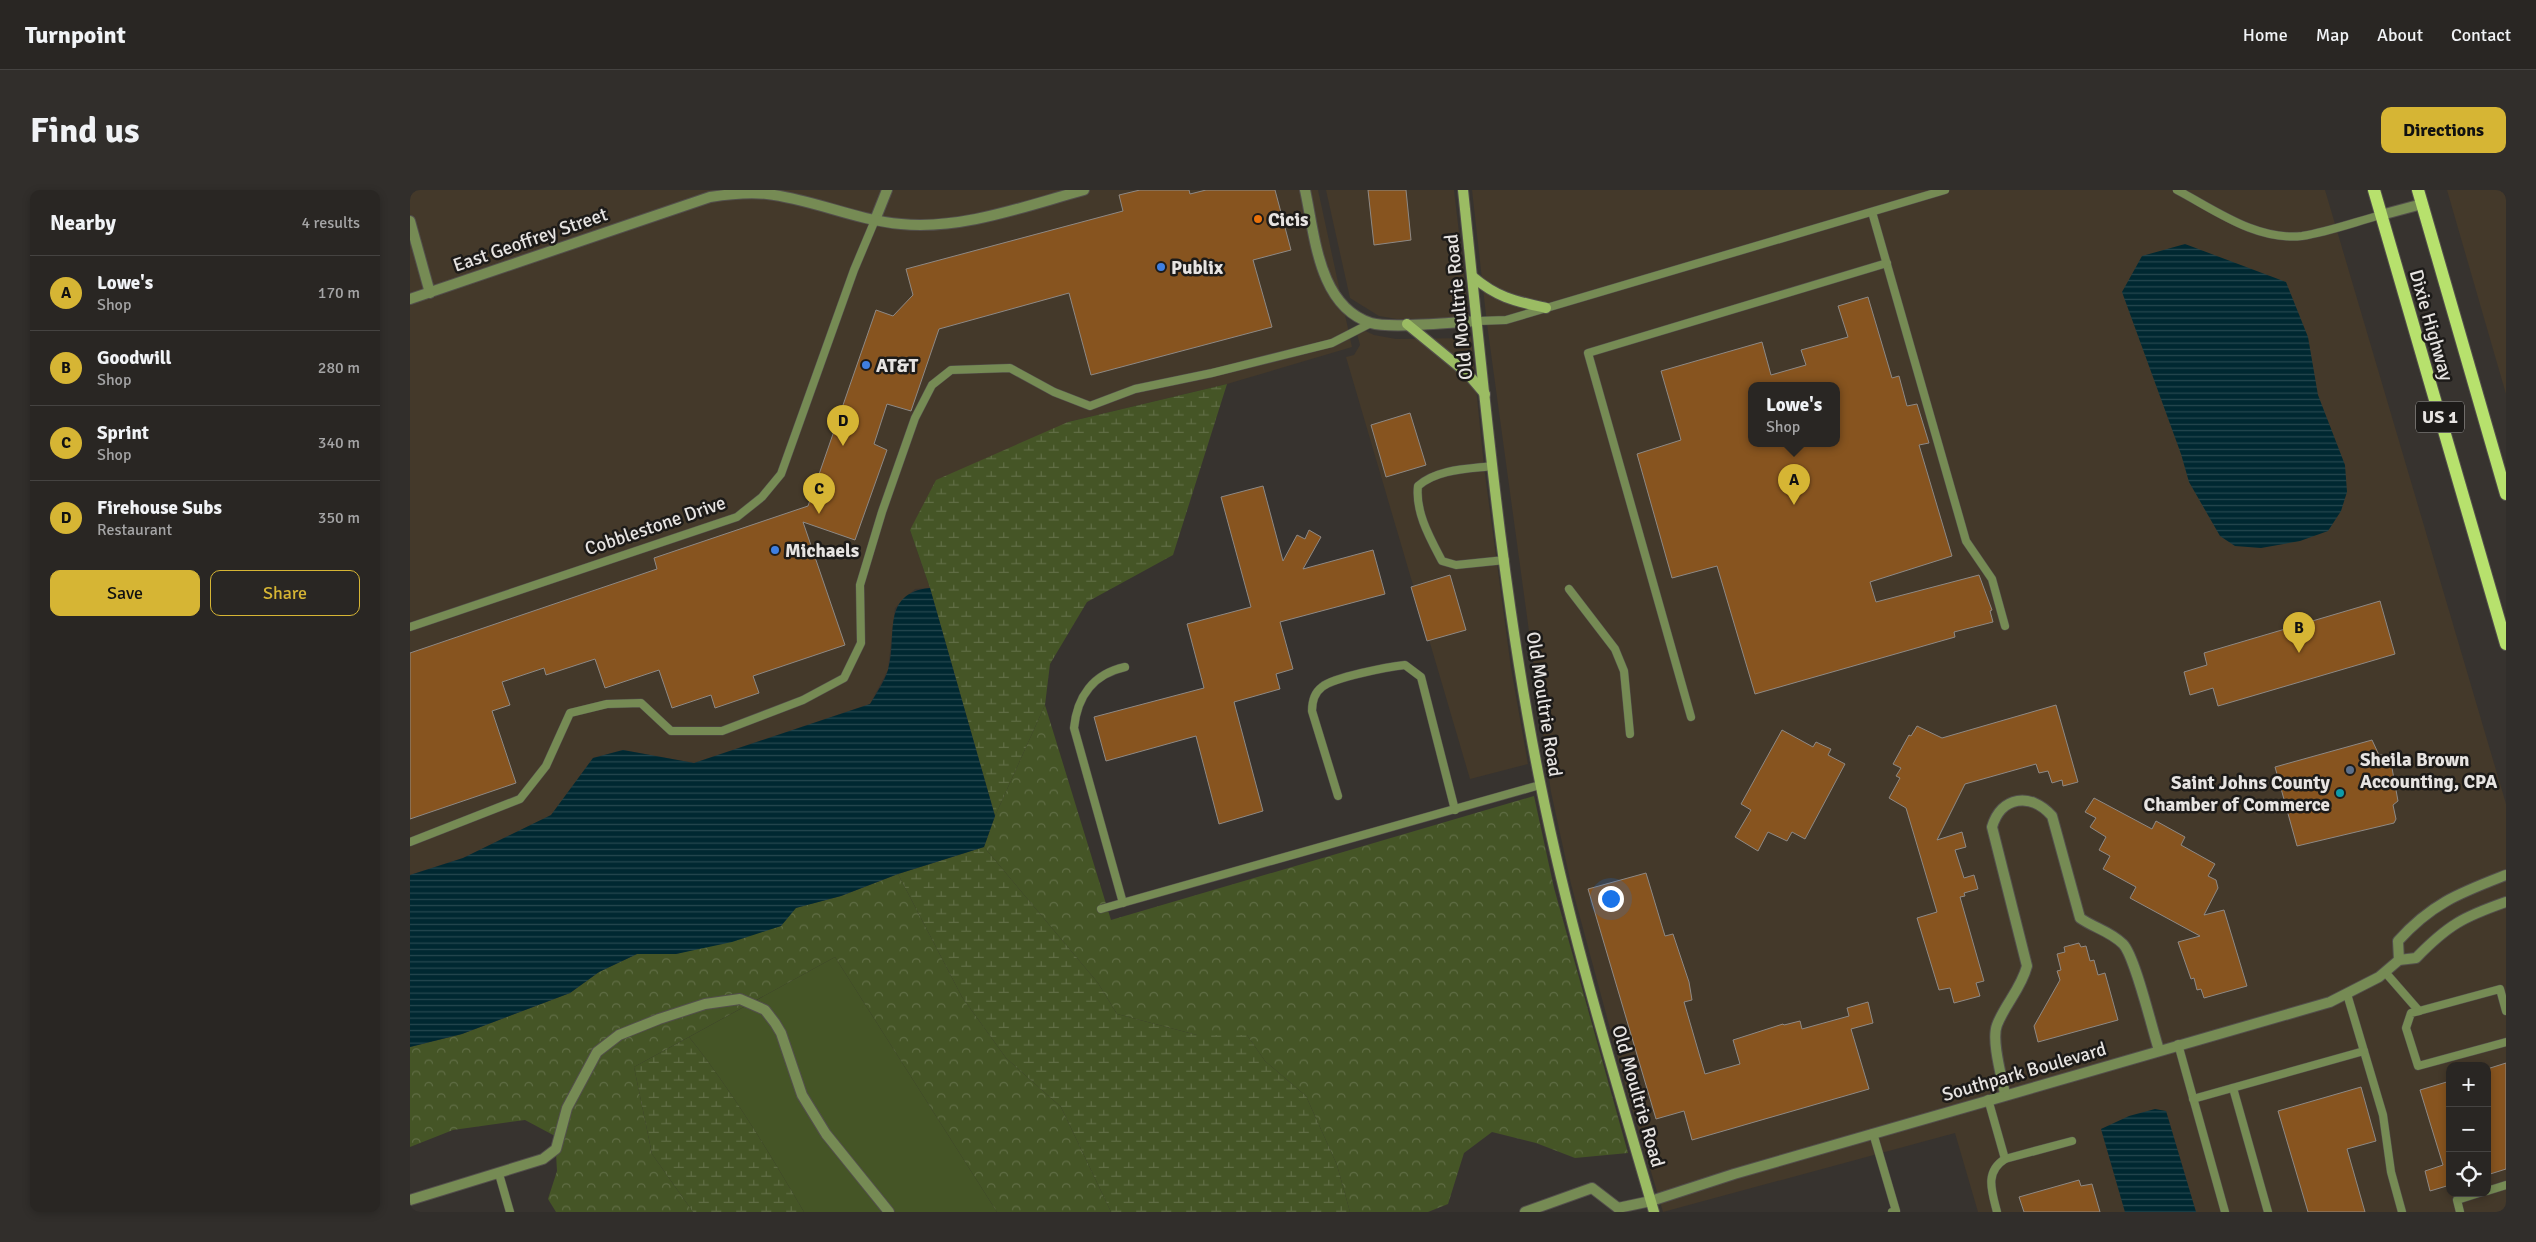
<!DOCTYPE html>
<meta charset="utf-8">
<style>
body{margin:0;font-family:Signika,sans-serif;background:#312e2b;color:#f1f3f6}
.controls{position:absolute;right:15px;bottom:15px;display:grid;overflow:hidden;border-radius:10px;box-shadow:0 2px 8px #0003}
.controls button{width:45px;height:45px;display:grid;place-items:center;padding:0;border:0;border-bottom:1px solid #454341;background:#292623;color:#f1f3f6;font:25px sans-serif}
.you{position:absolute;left:1200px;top:708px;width:18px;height:18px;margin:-12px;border:4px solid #fff;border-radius:50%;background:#1a73e8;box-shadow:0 0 0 8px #1a73e833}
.badge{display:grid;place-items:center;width:32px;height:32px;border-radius:50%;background:#d6b534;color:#111;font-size:16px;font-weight:700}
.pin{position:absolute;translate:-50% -41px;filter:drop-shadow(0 1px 2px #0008)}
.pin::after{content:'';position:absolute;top:26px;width:18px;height:15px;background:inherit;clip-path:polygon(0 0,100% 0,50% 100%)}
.popup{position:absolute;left:1338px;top:192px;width:92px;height:65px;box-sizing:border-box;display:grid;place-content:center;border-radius:10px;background:#292623;filter:drop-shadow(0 1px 4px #0005);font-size:16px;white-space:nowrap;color:#a5a5a6}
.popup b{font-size:19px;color:#f1f3f6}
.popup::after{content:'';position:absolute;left:50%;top:100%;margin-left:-10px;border:10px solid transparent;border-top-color:#292623}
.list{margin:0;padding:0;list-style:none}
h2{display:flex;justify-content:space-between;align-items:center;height:65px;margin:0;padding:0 20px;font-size:21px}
h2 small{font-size:16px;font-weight:400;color:#a5a5a6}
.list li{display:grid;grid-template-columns:32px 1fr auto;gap:15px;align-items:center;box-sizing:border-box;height:75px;padding:0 20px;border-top:1px solid #454341}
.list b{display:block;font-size:19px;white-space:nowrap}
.list p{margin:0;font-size:16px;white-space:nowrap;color:#a5a5a6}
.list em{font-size:16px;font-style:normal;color:#a5a5a6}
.actions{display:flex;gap:10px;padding:15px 20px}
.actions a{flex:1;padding:11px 0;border:1px solid #d6b534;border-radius:10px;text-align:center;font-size:18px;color:#d6b534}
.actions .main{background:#d6b534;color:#111}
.icon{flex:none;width:28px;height:28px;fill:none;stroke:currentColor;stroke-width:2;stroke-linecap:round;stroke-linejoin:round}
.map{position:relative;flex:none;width:2096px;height:1022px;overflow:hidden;border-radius:10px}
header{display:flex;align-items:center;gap:30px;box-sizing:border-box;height:70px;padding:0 25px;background:#292623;border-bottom:1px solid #454341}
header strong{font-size:24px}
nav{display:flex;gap:28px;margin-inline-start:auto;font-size:18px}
.intro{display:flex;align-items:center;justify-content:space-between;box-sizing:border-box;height:120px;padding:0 30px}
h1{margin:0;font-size:35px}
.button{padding:12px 22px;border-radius:10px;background:#d6b534;color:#111;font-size:18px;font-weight:700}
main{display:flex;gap:30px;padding:0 30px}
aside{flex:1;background:#292623;border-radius:10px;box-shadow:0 2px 8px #0003}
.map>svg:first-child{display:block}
.commercial{fill:#44392a;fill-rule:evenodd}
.green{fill:#455526}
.forest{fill:url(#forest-crowns)}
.wetland{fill:url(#wetland-marsh)}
.water{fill:url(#water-rules)}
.building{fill:#87541f;stroke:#8e8985;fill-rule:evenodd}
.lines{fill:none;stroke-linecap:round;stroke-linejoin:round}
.lane-casing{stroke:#534f4c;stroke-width:9}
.street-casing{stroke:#534f4c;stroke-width:12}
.secondary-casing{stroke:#534f4c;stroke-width:12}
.primary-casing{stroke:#534f4c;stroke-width:14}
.lane{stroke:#768b54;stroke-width:8}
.street{stroke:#768b54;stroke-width:10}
.secondary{stroke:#9bbc63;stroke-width:10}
.primary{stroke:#b7e16d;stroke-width:12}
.food-dot{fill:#e8710a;stroke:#1d1b19;stroke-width:2}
.shop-dot{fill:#3f7fe0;stroke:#1d1b19;stroke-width:2}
.service-dot{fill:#5c6f8a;stroke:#1d1b19;stroke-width:2}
.culture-dot{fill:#0f9aa8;stroke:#1d1b19;stroke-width:2}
.labels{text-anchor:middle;stroke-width:5;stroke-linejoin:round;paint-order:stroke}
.shield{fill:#1d1b19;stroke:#aaa8a6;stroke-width:1}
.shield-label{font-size:18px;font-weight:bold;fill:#e7e4e2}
.poi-label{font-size:19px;font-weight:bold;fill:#e7e4e2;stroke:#1d1b19;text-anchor:start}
.street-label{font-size:19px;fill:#e7e4e2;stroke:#1d1b19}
</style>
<header>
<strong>Turnpoint</strong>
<nav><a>Home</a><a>Map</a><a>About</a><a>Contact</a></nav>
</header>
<div class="intro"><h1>Find us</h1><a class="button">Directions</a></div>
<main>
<aside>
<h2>Nearby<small>4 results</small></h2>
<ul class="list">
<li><span class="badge">A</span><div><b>Lowe's</b><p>Shop</p></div><em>170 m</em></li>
<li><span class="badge">B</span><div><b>Goodwill</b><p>Shop</p></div><em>280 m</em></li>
<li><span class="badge">C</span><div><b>Sprint</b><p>Shop</p></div><em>340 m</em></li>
<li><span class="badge">D</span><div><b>Firehouse Subs</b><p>Restaurant</p></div><em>350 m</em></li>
</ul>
<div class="actions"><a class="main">Save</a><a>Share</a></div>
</aside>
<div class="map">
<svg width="2096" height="1022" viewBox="0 0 2096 1022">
<defs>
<pattern id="forest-crowns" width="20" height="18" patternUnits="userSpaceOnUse" patternTransform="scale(1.25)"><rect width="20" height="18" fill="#455526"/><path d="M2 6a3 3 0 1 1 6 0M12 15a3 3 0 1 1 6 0" fill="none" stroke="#606d45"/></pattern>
<pattern id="wetland-marsh" width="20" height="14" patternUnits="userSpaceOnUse" patternTransform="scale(1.25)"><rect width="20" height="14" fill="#455526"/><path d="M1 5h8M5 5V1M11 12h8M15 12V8" fill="none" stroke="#606d45"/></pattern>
<pattern id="water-rules" width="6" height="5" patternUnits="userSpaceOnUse" patternTransform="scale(1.25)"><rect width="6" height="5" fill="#002831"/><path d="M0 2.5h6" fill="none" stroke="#25474f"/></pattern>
</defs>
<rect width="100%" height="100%" fill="#37332f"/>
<g class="commercial">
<path d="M0,0H908L942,157L817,194L658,232L500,340L520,398L505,399L485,418L478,480L460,514L284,573L213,560L183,568L142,625L53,668L0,685Z"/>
<path d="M916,0H1044L1059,128L987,129L969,126L940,108Z"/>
<path d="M1062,0H1915L2096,614V1022H1786L1756,921L1691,939L1715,1022H1568L1545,943L1253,1022L1215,894L1161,694L1141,602L1077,134ZM1342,196H1426V254H1342ZM2040,876H2077V1003H2040Z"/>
<path d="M2037,0H2096V204Z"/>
<path d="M945,136L964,145L986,149L1061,148L1074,277L1101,478L1118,574L1060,589L936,167L944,165L950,155Z"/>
</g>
<path class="green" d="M425,767L587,1022H394C358,961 323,902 279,847Z"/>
<g class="forest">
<path d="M635,515L701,730L1124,606L1144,698L1218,963L1165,968L1126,953L1082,942L1054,963L1038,1014L1018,1022H940L927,975L896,906L855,871L837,845H787L707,824L688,793L574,657L585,626Z"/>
<path d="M488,684L552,807L596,868L651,917L701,1022H587L425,767L224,877L242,964L283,1022H146L138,1009L147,981L145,946L115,930L43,940L0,957V857L52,844L160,803L189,782L227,764H266L371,736L385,718L431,706Z"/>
</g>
<g class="wetland">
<path d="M817,194L763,365L677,412L640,474L635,515L585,626L520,398L500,340L526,290L658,232Z"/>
<path d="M574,657L688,793L707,824L787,845H837L855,871L896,906L927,975L940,1022H701L651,917L596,868L552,807L488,684Z"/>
<path d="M279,847C323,902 358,961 394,1022H283L242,964L224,877Z"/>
</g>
<g class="water">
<path d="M1775,54L1876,92L1898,147L1908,205L1935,275L1937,302L1931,321L1918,341L1890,351L1851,358L1825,356L1810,346L1779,292L1771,264L1712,102L1732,66Z"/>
<path d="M520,398L585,626L574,657L488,684L431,706L386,718L371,736L322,752L266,764H227L189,782L160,803L52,844L0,857V685L53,668L141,625L183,568L213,560L284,573L460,514C466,504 474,492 478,480C488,446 470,403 520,398Z"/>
<path d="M1745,919L1756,921L1786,1022H1715L1691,939L1719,926Z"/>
</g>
<g class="building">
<path d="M730,0H779L780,4L796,0H865L881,60L843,70L862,137L681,185L659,103L529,139L501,221L477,214L464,254L477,260L445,350L393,332L435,455L343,486L349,503L305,518L301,505L262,518L249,480L195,498L185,469L136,485L134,478L92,492L100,515L82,521L106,593L0,629V463L247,379L244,368L398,316L466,120L483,126L503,105L496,79L713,21L709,5Z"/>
<path d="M958,0H996L1001,50L964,55Z"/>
<path d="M1458,107L1482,188L1489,186L1497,216L1507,214L1519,253L1509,255L1542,366L1460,392L1466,412L1569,385L1582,420L1580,421L1583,432L1544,442L1545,447L1345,504L1307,376L1262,388L1227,264L1271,250L1251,181L1352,152L1361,185L1396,175L1391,160L1438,147L1428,116ZM1342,196H1426V254H1342Z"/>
<path d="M1000,223L1016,275L976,287L961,235Z"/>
<path d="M853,296L873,371L887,345L895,349L899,340L911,347L893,379L963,360L975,404L870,432L883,479L866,484L870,499L824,512L853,621L809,634L786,546L696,571L684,527L794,498L777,434L841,417L811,307Z"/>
<path d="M1040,385L1056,440L1017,451L1001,397Z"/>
<path d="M1970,411L1985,464L1808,516L1803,498L1780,505L1774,482L1797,475L1794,463Z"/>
<path d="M1646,515L1668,592L1653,596L1652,590L1642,593L1638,581L1629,583L1626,574L1555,594L1527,650L1552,642L1556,657L1545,660L1554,688L1564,685L1568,699L1554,703L1555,706L1550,707L1574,791L1566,793L1570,806L1544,813L1540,798L1529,800L1507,728L1527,722L1496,618L1479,608L1490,588L1486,586L1491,578L1483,574L1499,545L1501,546L1507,536L1532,548Z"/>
<path d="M1372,540L1403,557L1406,552L1421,559L1418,565L1435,574L1395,649L1382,642L1377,651L1358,642L1348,661L1325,647L1341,620L1331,614Z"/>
<path d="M1962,550L1969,565H1978L1982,578L1988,611L1983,615L1986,629L1984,633L1887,656L1865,577Z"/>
<path d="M1684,608L1742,639L1746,631L1775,647L1771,655L1805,674L1798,686L1806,690L1808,698L1794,725L1814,720L1837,796L1794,808L1791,799L1787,800L1784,788L1781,789L1768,752L1790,746L1720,708L1726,697L1693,679L1700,666L1689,660L1696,647L1680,637L1686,628L1675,622Z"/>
<path d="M1236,683L1255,746L1263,744L1279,792L1282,810L1274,812L1295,884L1330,874L1323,850L1373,834L1374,835L1390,831L1392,839L1439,826L1437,818L1458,812L1463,833L1441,839L1459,899L1282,950L1274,921L1246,929L1178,699Z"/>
<path d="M1669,753L1671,757L1676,756L1680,771L1684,770L1688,785L1695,783L1708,830L1628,852L1624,836L1650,790L1647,781L1651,780L1647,764L1655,762L1654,757Z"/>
<path d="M2096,873V979L2077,985V879Z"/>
<path d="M2040,891V995L2020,1001L2015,981L2033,975L2010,900Z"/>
<path d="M1951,897L1966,951L1937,959L1955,1022H1898L1868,921Z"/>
<path d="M1669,990L1671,996L1682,994L1690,1022H1614L1609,1007Z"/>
</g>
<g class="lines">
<defs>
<g id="lane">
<path d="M1767,0C1805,20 1846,51 1892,46C1918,42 1945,32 1971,25"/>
<path d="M1462,22L1556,351L1582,389L1595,436"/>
<path d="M1068,131L1096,130L1535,0"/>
<path d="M1083,276C1058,279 1027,279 1008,296C1005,322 1020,348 1032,371L1046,375L1095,370"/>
<path d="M1159,399L1205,459L1214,481L1220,544"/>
<path d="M0,437L327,327L352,307L371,284L444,80L465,30"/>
<path d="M1281,527L1178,163L1477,73"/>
<path d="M928,606L902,521C902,511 904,503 912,497C924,487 978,477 995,475L1011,487L1045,620"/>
<path d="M0,652L110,609L136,576L160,523L197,514L231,513L261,541H312L393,510L434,488L451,453L450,395L472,322L505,228L522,195L541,180L600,178L644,202L680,216L725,199L802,183L922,153L961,133"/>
<path d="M713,713L664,538C667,507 683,484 715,477"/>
<path d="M691,719L1130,595"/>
<path d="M1975,782L2009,821L2090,799L2096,821"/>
<path d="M1937,804L1973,925L1981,982L1992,1022"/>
<path d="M2009,821L2001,823L1996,838L2008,876L2096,852"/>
<path d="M1768,854L1815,1022"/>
<path d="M1823,898L1858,1022"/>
<path d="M1578,909L1595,969"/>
<path d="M1783,909L1954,861"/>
<path d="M1463,943L1486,1021L1482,1022"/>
<path d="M89,984L100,1022"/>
<path d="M2077,1001L2096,995"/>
<path d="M1587,1022C1582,1002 1574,982 1595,969L1662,951"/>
<path d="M2050,1022L2047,1010L2069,1003"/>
</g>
<g id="street">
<path d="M895,0C905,45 908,116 961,133C981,139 1044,132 1068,131"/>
<path d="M1971,25L2012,14"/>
<path d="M465,30L477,0"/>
<path d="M0,31L20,103"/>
<path d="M0,109L300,7C319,4 337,2 357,4C402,9 445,30 491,34C552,40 615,16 674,0"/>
<path d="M1989,770L1988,751C2022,713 2050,703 2096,685"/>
<path d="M1595,904C1592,888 1581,850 1587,835C1595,814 1611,799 1617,776L1582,637C1591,606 1621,602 1642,626L1670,728C1684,738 1700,741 1713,754C1725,766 1742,839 1749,860"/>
<path d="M0,1010L133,969L146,959L157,918L187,862L209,845L249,829L295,814L330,809L355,820L365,833L371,843L392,905L416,944L479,1022"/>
<path d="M1208,1018L1241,1011L1324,984L1920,812L1969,787L1989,770L2006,768C2038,735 2053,727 2096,712"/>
<path d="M1115,1022L1182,998L1208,1018"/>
</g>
<g id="secondary">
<path d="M1053,0C1074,199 1091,401 1131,597C1160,741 1203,881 1244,1022"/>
<path d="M1063,87C1088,108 1105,111 1136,118"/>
<path d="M997,134L1058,184L1075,204"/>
</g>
<g id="primary">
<path d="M1964,0L2096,454"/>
<path d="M2008,0L2096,304"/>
</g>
</defs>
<use href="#lane" class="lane-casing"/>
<use href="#street" class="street-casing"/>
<use href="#secondary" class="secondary-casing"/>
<use href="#primary" class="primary-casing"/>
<use href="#lane" class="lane"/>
<use href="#street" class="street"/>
<use href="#secondary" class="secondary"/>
<use href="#primary" class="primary"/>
</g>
<circle class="food-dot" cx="848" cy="29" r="5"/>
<g class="shop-dot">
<circle cx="751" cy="77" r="5"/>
<circle cx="456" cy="175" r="5"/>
<circle cx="365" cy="360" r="5"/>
</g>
<circle class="service-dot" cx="1940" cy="580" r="5"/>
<circle class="culture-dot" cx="1930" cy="603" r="5"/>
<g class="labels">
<rect class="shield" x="2006" y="211.5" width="48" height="31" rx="4"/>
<g class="shield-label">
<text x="2030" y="233">US 1</text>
</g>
<g class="poi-label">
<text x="858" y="36">Cicis</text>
<text x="761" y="84">Publix</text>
<text x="466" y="182">AT&amp;T</text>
<text x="375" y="367">Michaels</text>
<text x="1950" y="576">Sheila Brown<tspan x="1950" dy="22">Accounting, CPA</tspan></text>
<text x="1920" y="599" text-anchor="end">Saint Johns County<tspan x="1920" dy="22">Chamber of Commerce</tspan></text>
</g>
<g class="street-label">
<text transform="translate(120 49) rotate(-19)" y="7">East Geoffrey Street</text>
<text transform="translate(1048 117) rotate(-96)" y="7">Old Moultrie Road</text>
<text transform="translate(2022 135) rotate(74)" y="7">Dixie Highway</text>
<text transform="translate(245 335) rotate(-19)" y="7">Cobblestone Drive</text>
<text transform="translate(1135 514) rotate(81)" y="7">Old Moultrie Road</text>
<text transform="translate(1614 881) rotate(-16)" y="7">Southpark Boulevard</text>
<text transform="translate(1229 906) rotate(74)" y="7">Old Moultrie Road</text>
</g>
</g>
</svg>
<div class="controls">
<button>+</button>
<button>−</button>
<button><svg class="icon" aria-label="locate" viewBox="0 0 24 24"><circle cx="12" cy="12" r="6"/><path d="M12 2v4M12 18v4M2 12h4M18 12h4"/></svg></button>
</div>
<div class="you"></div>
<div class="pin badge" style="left:1384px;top:315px">A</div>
<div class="popup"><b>Lowe's</b>Shop</div>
<div class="pin badge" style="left:1889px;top:463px">B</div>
<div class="pin badge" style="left:409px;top:324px">C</div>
<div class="pin badge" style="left:433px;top:256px">D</div>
</div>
</main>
